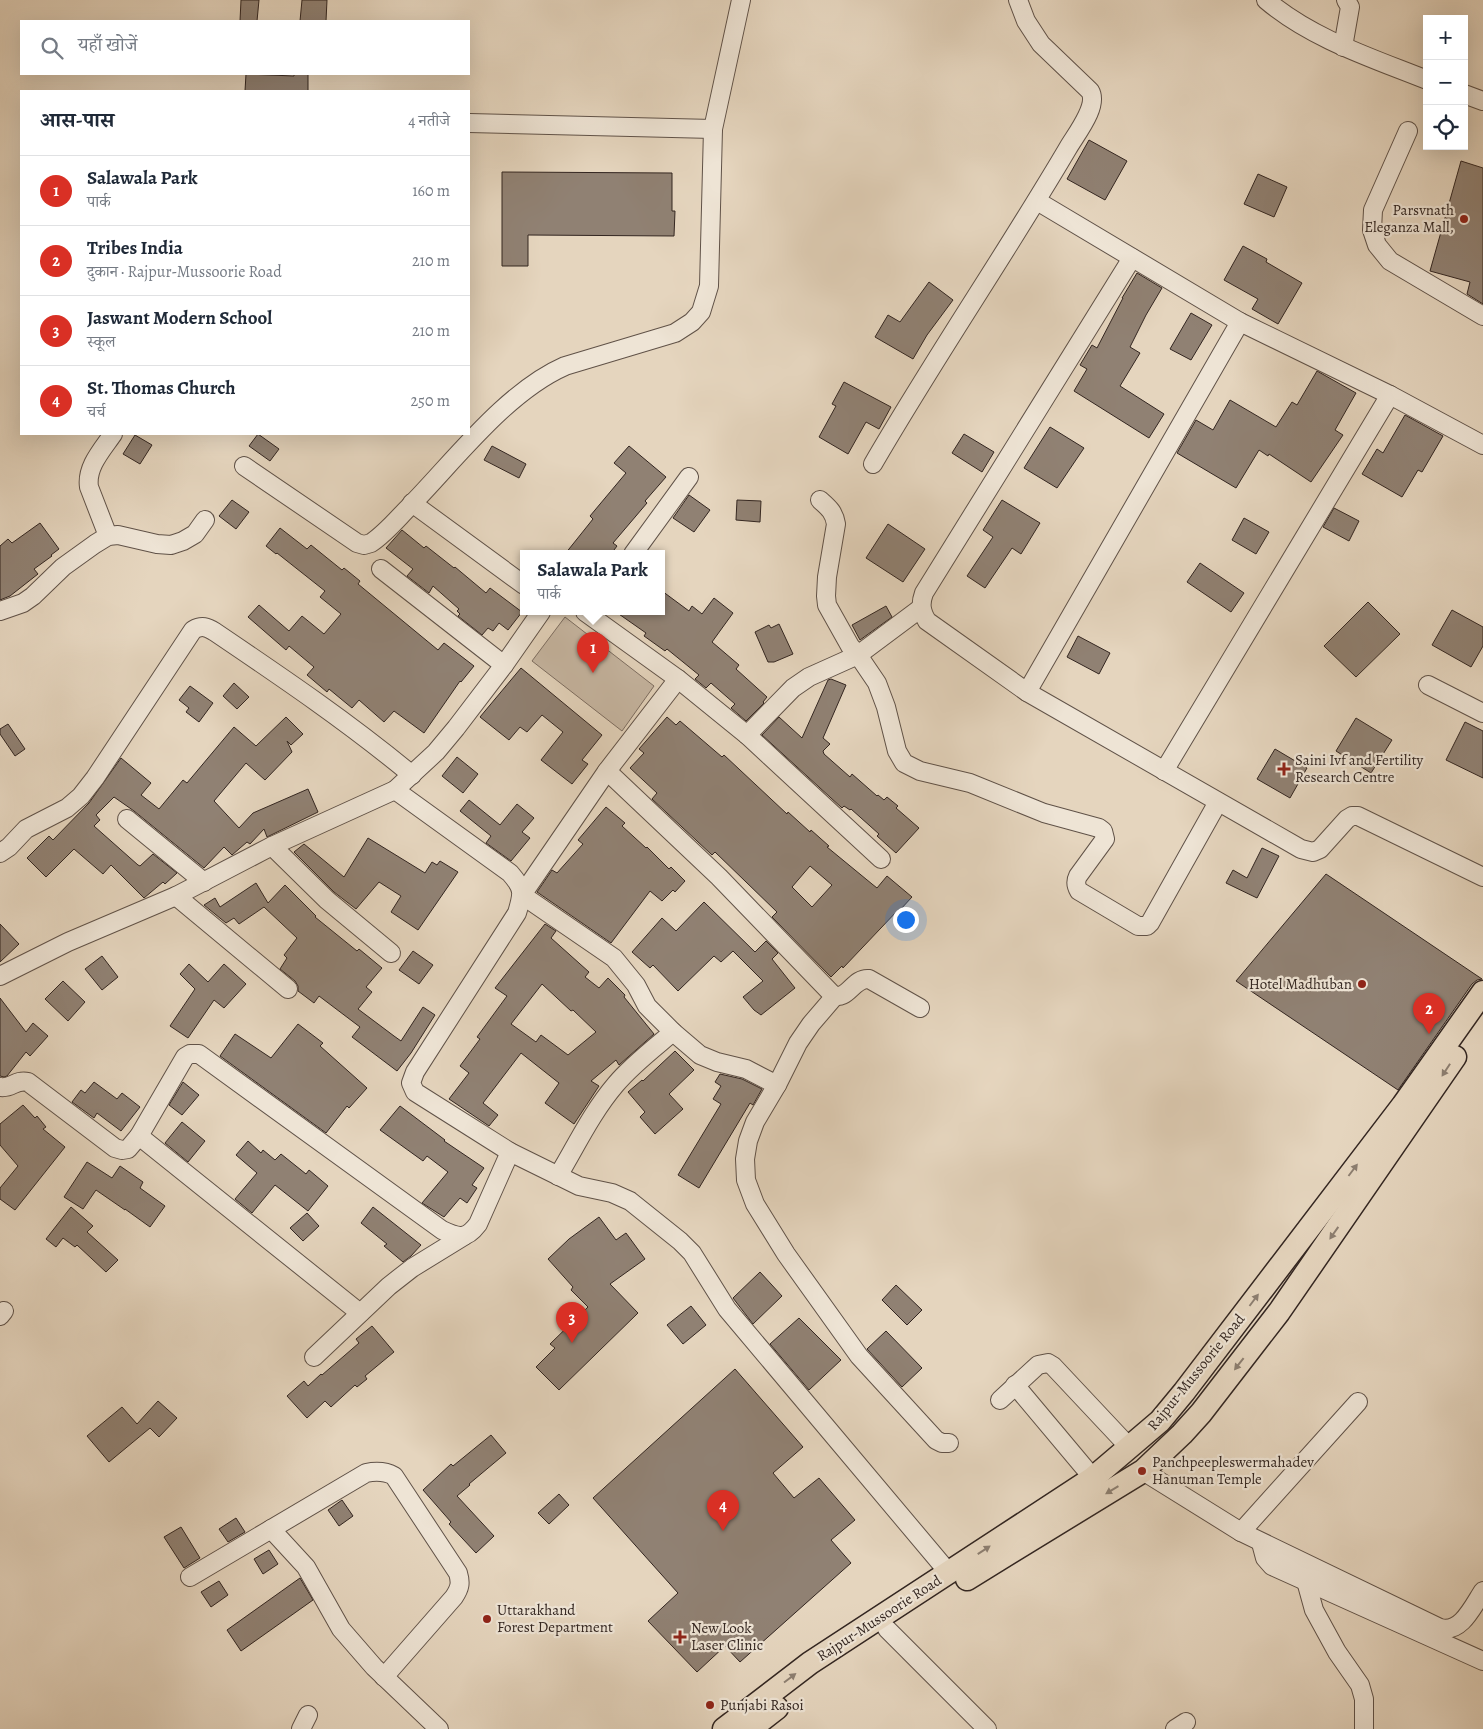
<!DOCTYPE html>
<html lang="hi">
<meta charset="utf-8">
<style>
body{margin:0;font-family:Alegreya,"Noto Serif Devanagari",serif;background:#f2f2f3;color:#1f2937}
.controls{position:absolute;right:15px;top:15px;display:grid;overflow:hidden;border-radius:0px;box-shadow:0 5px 20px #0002}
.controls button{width:45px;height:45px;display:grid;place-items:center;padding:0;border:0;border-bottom:1px solid #e0e1e3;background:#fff;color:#1f2937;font:25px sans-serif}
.you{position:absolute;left:905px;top:919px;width:18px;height:18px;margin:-12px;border:4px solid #fff;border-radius:50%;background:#1a73e8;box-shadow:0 0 0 8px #1a73e833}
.badge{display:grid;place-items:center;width:32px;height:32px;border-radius:50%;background:#d93025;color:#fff;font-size:16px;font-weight:700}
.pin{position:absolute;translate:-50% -41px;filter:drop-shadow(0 1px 2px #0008)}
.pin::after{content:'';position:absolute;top:26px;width:18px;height:15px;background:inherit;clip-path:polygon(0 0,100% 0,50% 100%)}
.popup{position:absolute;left:520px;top:550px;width:145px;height:65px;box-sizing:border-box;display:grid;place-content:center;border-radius:0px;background:#fff;filter:drop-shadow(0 1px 4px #0005);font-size:16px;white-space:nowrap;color:#747a83}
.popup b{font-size:19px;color:#1f2937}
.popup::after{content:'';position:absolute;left:50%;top:100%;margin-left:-10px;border:10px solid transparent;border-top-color:#fff}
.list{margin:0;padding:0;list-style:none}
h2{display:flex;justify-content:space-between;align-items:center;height:65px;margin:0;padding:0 20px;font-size:21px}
h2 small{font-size:16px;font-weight:400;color:#747a83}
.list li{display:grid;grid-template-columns:32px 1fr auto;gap:15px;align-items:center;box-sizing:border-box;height:70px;padding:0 20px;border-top:1px solid #e0e1e3}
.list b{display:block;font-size:19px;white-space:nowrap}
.list p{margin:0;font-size:16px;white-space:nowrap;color:#747a83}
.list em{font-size:16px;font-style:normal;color:#747a83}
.icon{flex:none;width:28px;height:28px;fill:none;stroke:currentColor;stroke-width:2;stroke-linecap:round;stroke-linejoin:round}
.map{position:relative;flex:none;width:1483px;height:1729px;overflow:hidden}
.search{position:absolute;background:#fff;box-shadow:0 5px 20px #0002;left:20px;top:20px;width:450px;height:55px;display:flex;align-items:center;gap:12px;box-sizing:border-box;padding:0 18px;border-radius:0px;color:#747a83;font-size:19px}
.panel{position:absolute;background:#fff;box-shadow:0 5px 20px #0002;left:20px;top:90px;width:450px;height:345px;border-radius:0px}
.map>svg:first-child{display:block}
.green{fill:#c7b7a3;stroke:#7d6e62}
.building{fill:#908173;stroke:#332621;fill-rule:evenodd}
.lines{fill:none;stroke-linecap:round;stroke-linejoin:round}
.minor-casing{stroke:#605248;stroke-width:20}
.major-casing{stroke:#332621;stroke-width:25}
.minor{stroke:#eee4d5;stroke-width:18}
.major{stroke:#e5d5be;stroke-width:22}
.oneway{fill:#8c7e70}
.poi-dot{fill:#8f2418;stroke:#eee4d5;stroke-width:2}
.labels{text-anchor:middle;stroke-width:4.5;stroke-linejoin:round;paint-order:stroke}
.poi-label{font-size:15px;fill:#332621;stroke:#eee4d5;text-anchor:start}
.street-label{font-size:15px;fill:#332621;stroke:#eee4d5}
</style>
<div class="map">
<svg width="1483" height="1729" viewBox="0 0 1483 1729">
<rect width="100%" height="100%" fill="#e5d5be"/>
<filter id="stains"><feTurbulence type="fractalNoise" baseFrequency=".004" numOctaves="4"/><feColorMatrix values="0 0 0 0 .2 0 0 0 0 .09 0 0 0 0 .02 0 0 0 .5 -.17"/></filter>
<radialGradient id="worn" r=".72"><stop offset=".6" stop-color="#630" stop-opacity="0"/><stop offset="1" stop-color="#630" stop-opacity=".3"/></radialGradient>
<path class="green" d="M565,617L654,686L622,731L532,661Z"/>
<g class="building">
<path d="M241,0H259L257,21H240Z"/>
<path d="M302,0H327L326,21H300Z"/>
<path d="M246,74L294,76V74H308V91H245Z"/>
<path d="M1089,140L1127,161L1105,200L1067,179Z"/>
<path d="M1461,161L1483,168V304L1467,294L1470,282L1430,271Z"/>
<path d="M502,172L672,173V211H675L674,236L528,235V266H502Z"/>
<path d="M1258,174L1287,187L1274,217L1244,204Z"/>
<path d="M1243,246L1267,259L1266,262L1302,283L1278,324L1252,309L1258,299L1224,280Z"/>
<path d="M1137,273L1162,288L1146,315L1130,347L1140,353L1120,386L1164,414L1149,438L1074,391L1087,369L1080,365L1092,345L1097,348L1123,298H1122Z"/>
<path d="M929,282L953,300L927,335L913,359L875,337L888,315L900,322Z"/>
<path d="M1191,313L1212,325L1191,360L1170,349Z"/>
<path d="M1317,371L1356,393L1335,430L1343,435L1311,482L1269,454L1268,456L1259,450L1236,488L1177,453L1196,420L1213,430L1230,400L1276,427L1292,402L1297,405Z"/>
<path d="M844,382L891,407L879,429L866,422L848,454L819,437L836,406L832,404Z"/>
<path d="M1405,415L1443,436L1422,472L1418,470L1402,497L1362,474L1377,449L1383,453Z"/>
<path d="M1050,427L1084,448L1057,488L1024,468Z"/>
<path d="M258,434L279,449L270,461L249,446Z"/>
<path d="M964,434L994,452L982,472L952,453Z"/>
<path d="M135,435L152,445L140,464L123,454Z"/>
<path d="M492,446L526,464L519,478L484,460Z"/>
<path d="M629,446L666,477L645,501L647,503L613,543L617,546L611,554H565L593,519L590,516L626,473L614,463Z"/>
<path d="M689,495L710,510L694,532L673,518Z"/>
<path d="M232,500L249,512L236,529L219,516Z"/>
<path d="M737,500L761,501L760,522L736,520Z"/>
<path d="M1002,500L1040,523L1021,554L1012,548L985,588L967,576L993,537L983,530Z"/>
<path d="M1334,508L1359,521L1349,541L1323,527Z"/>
<path d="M1244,518L1269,532L1256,554L1232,540Z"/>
<path d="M40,523L59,549L51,555L52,556L34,569L38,574L10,596L0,600V546L8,539L12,543Z"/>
<path d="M888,524L925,549L903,582L866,558Z"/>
<path d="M280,528L307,549L311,545L342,570L344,568L360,581L358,584L438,650L444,643L474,666L461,682L460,681L424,733L394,711L384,722L359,700L352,708L329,689L327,692L307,675L314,667L289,646L286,650L248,617L259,605L289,631L302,616L324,634L341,614L320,597L325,591L277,553L276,554L266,546Z"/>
<path d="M402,530L424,548L426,546L454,568L455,567L486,593L490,588L522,612L508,630L499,623L493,631L488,628L482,635L458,616L460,614L457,611L459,609L433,586L429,593L407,576L413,569L386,548Z"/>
<path d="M1200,563L1244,593L1231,612L1187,582Z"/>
<path d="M662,591L689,611L692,606L702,614L714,598L733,613L712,642L739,665L736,669L767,697L763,702L764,703L746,721L731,708L735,704L711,683L706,688L695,679L699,675L667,649L665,651L644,636L646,633L616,612H662Z"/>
<path d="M1368,602L1400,634L1356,677L1324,646Z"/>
<path d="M886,606L892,617L860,640L852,625Z"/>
<path d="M1452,610L1483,627V646L1471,667L1432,645Z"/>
<path d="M779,624L793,654L774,662H768L755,632L769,625L771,628Z"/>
<path d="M1078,636L1110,653L1099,674L1067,657Z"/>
<path d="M521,668L602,735L582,760L588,764L572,784L541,760L563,732L542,715L527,732L520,727L509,740L480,717Z"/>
<path d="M831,679L846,685L823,738L830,744L823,751L824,754L850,777L852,774L877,796L878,795L884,800L887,797L898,806L896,808L919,828L896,853L877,836L879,834L851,809L850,810L844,806L842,808L762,735L779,717L802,738L828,680Z"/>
<path d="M234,683L249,697L237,709L223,696Z"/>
<path d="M190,686L213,703L199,722L186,712L189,708L179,700Z"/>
<path d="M286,717L303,734L291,745L287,741L292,752L265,780L246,763L214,801L239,828L253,813L308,789L318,812L267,837L264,829L250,844L247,842L232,855L224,847L204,868L134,811L114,797L96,815L100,820L94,826L138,865L140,866L153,854L177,873L165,884L163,882L144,898L111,865L103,874L74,849L46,877L27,858L49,836L53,840L89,803L121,758L151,783L141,795L159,809L183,780L187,783L234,727L256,746Z"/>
<path d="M667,717L676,725L680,721L722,757L724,755L787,814L788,812L810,832L811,830L829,846L827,847L872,884L877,888L887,876L912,897L900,910L899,909L843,968L842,966L831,977L772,917L777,912L715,852L712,855L652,799L657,793L630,768L644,753L639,749ZM810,866L832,885L812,907L792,887Z"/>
<path d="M1356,718L1392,740L1371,773L1336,751Z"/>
<path d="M1465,722L1483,731V778L1446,760Z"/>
<path d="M8,724L25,749L15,756L0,734V729Z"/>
<path d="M1275,749L1307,768L1290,798L1257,779Z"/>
<path d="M457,757L478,774L463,793L442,776Z"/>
<path d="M469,800L500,825L517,804L534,818L522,832L530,838L511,861L486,843L491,836L460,811Z"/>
<path d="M606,807L625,823L622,826L646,848L647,847L669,869L671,867L685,881L675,892L673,890L662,901L650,891L611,943L537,892L552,870L557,873L583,844L578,840Z"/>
<path d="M368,838L425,873L432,862L437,865L440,861L458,872L418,930L391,912L401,896L379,882L356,909L334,892L294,852L304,844L344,877Z"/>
<path d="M1262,848L1279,856L1257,898L1226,883L1233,870L1247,878Z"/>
<path d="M1326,874L1482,979L1477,980L1472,984L1398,1090L1236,981Z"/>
<path d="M256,883L268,903L285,885L316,916L315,917L357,951L359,949L382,968L366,987L372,992L358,1009L394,1036L401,1041L423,1007L435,1015L411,1053L397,1071L352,1037L360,1027L319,996L314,1003L298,991V986L295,981L280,969L287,958L284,955L297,938L264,907L239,924L234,918L226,923L204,905L215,898L220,907Z"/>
<path d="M704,902L755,952L766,941L778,953L772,959L795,988L761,1015L754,1010L743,997L763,981L733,951L721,962L714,956L678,991L653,965L650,968L632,952L662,918L676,931Z"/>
<path d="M0,924L19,944L0,962Z"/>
<path d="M545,924L556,931L551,938L589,972L585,977L599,988L608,978L625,995L624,997L654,1034L619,1065L616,1060L591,1081L599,1086L574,1124L545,1103L559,1083L521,1053L483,1103L498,1115L489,1126L449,1099L469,1073L460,1066L480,1039L477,1037L507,996L495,988ZM542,984L571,1011L573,1010L596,1032L568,1055L541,1035L536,1042L511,1024Z"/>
<path d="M413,951L433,965L419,984L399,970Z"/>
<path d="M102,956L118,977L102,990L85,969Z"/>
<path d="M189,964L208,982L224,964L246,984L224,1008L214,1000L188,1038L170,1026L195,989L180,974Z"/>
<path d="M63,981L85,1002L68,1021L45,999Z"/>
<path d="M0,998L26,1032L33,1023L48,1036L30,1056L26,1052L7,1076L4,1077L0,1076Z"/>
<path d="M298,1024L323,1043L320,1046L367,1088L349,1108L347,1106L326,1133L220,1056L235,1034L271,1058Z"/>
<path d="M675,1051L694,1070L669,1094L683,1109L655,1134L640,1117L645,1112L628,1092L642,1080L643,1081Z"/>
<path d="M720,1074L742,1079L762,1089L753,1105L750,1103L699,1188L678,1175L721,1104L713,1099L721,1086L715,1082Z"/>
<path d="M94,1082L117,1099L122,1093L140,1107L121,1131L97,1113L94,1118L72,1102L81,1090L85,1093Z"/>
<path d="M183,1082L199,1095L182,1115L169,1105Z"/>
<path d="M23,1105L35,1118L37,1116L46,1127L43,1129L65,1147L15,1210L0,1199V1188L18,1166L0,1145V1124Z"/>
<path d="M400,1106L445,1140L444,1141L484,1168L472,1185L477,1188L467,1203L460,1198L444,1217L422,1203L448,1172L427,1156L423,1161L380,1130Z"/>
<path d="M182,1122L205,1141L188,1162L165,1143Z"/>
<path d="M248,1141L261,1153L263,1150L275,1160L281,1154L306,1174L309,1170L328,1186L308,1211L275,1185L252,1213L235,1199L257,1173L236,1155Z"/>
<path d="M87,1162L112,1178L120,1166L143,1182L140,1188L165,1206L150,1227L125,1209V1210L96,1190L83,1209L64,1197Z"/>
<path d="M71,1207L93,1226L87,1232L118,1260L106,1272L77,1245L75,1247L63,1238L56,1247L46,1239Z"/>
<path d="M373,1207L421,1245L411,1256L403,1262L384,1246L387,1244L361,1223Z"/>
<path d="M307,1213L319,1226L303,1241L290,1228Z"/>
<path d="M599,1217L616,1240L626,1233L645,1259L610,1284L638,1313L559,1390L536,1367L555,1348L550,1344L588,1307L571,1290L573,1287L548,1259L569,1239Z"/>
<path d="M760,1272L782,1296L753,1324L733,1298Z"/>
<path d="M896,1285L922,1310L907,1325L882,1300Z"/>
<path d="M691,1306L706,1325L683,1344L667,1325Z"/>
<path d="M799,1318L841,1360L809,1390L770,1344Z"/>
<path d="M372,1326L394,1352L365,1376L367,1379L357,1387L355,1385L331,1407L325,1401L307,1418L287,1396L304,1381L308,1386L321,1374L322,1375L359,1343L356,1339Z"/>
<path d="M886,1331L922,1368L902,1387L867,1349Z"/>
<path d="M735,1369L803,1447L773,1473L794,1498L819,1478L855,1520L831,1540L851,1563L740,1662L725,1646L697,1672L648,1621L678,1593L593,1498Z"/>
<path d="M158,1401L177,1418L159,1437L150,1428L109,1462L87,1436L122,1407L137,1424Z"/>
<path d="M491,1435L506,1453L469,1484L470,1485L457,1496L494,1536L476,1553L449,1524L451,1522L423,1490L451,1464L453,1466Z"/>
<path d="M559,1494L569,1505L549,1524L538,1513Z"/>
<path d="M342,1500L353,1516L339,1526L328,1510Z"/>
<path d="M236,1518L245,1532L228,1542L219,1529Z"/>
<path d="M181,1527L200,1558L184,1568L164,1537Z"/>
<path d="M269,1550L278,1564L263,1574L254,1559Z"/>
<path d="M300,1578L313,1600L241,1651L227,1630Z"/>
<path d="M219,1581L228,1595L211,1607L201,1592Z"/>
</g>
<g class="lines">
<defs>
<g id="minor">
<path d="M1266,0C1312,39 1372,58 1427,80"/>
<path d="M1343,47L1350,7L1346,0"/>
<path d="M1464,94L1483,101"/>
<path d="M469,123L713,129"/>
<path d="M1408,131L1373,210L1372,230L1377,245L1390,261L1483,316"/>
<path d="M1037,201L1240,322L1390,395L1483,445"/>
<path d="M1132,258L924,593C920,604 921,611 927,621L1027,692L1301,849L1313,852L1320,849L1347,819L1352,816H1358L1483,877"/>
<path d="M873,464C935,357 1005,255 1068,148C1076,134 1099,106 1090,91L1041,44L1026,21L1018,0"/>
<path d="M244,466L357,543L364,545L371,543C386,533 398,518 410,506C455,460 506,392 565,366L675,333L692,322L701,312L709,286L713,129L741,0"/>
<path d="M820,500C829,508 834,512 836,524L827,577L826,596L827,605L850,646L858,655L877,683L886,707L897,751L904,763L920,771L970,783L1044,813L1099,828L1103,831L1105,839L1078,876C1075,882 1076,886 1079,891L1138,926H1147L1150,923L1218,802"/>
<path d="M412,503L524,585"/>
<path d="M108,536L89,487C86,467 102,450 113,434"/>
<path d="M633,554L689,477"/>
<path d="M381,569L504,665"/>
<path d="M0,611L23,603L33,596L63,567L95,544L108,536L118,535L157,544L171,545L183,541L195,534L205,520"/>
<path d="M585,612L678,679L747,735L881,859"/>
<path d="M678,679L607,771L522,895L614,958L636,985L647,1006L673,1032L700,1055L717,1062L746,1069L777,1085"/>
<path d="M1428,685L1483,713"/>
<path d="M1027,692L1240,322"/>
<path d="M747,735L793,688L809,677L858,655L921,608"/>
<path d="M607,771L719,877L832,994C847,1003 853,977 869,979L920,1008"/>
<path d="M1164,771L1390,395"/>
<path d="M395,790L510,873C524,889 523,893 517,913L415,1072L411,1083L415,1092L510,1152L579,1186L612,1193L630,1201L680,1241L692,1253L727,1309L949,1573"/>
<path d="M127,819L204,882"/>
<path d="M272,846L327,900L391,953"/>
<path d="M0,853L9,847L26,829L67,808L81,796L95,778L193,630C202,625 207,627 215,632C283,678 348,722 412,775"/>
<path d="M176,896L288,989"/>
<path d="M0,976L68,942L176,896L272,846L395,790L436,752L456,728L504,665L541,612"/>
<path d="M835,996L811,1024L798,1043L777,1085L755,1122L748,1141L745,1159L746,1180L755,1204L786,1254L859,1356L936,1440L942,1443H949"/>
<path d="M0,1087C12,1089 15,1079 28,1082L115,1148L122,1150L128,1149L139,1136L185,1057L190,1054H199L442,1230C459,1238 466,1240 478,1224L510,1152"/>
<path d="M139,1136L360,1313"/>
<path d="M558,1176C576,1146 592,1112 616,1084C632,1065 653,1049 673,1032"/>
<path d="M0,1316L4,1311"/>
<path d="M314,1357L389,1286L412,1268L464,1236"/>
<path d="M1015,1385L1093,1478"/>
<path d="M1000,1400L1038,1365L1048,1363L1053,1366L1130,1448"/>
<path d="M1143,1471L1241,1532L1440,1628C1461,1634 1473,1606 1483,1591"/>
<path d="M271,1529L306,1567L341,1629L374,1667L439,1729"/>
<path d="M1241,1532L1358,1402"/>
<path d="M1261,1543L1265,1558L1272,1566L1483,1661"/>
<path d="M190,1577L366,1473C376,1471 385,1471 394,1476L458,1573C461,1583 460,1588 454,1597L384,1677"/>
<path d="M1306,1581L1314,1610L1337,1652L1360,1685L1364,1699V1729"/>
<path d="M887,1629L987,1729"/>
<path d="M301,1729L308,1715"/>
<path d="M1175,1729L1186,1722"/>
</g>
<g id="major">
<path d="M967,1579L1143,1471L1182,1434L1201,1413L1279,1312L1455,1057"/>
<path d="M724,1729L810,1663L1093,1478L1160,1421L1184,1392L1403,1105L1483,992"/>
<path d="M750,1729L777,1708"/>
</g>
</defs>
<use href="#minor" class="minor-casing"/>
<use href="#major" class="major-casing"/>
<use href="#minor" class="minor"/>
<use href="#major" class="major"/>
</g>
<defs><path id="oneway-solid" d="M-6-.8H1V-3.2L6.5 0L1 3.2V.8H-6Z" transform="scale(1.25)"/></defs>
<g class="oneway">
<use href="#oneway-solid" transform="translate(1446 1070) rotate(123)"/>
<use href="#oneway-solid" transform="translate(1353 1170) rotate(-53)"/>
<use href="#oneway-solid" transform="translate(1334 1233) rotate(125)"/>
<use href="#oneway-solid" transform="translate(1254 1300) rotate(-53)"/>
<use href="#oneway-solid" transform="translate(1239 1364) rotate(128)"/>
<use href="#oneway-solid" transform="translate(1112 1490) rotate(149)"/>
<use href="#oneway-solid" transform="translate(984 1550) rotate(-33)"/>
<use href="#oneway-solid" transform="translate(790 1678) rotate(-37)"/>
</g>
<g class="poi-dot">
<circle cx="1464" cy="219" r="5"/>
<path d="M1281.5 761.5h5v5h5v5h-5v5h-5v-5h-5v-5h5z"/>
<circle cx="1362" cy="984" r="5"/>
<circle cx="1142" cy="1471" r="5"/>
<circle cx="487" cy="1619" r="5"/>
<path d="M677.5 1629.5h5v5h5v5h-5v5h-5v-5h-5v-5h5z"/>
<circle cx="710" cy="1705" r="5"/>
</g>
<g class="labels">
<g class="poi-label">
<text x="1454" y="215" text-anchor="end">Parsvnath<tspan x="1454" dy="17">Eleganza Mall,</tspan></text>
<text x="1295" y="765">Saini Ivf and Fertility<tspan x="1295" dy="17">Research Centre</tspan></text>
<text x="1352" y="989" text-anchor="end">Hotel Madhuban</text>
<text x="1152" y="1467">Panchpeepleswermahadev<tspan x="1152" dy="17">Hanuman Temple</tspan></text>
<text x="497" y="1615">Uttarakhand<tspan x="497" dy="17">Forest Department</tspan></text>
<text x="691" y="1633">New Look<tspan x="691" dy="17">Laser Clinic</tspan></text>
<text x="720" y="1710">Punjabi Rasoi</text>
</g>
<g class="street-label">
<text transform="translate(1196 1372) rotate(-51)" y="5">Rajpur-Mussoorie Road</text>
<text transform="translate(879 1618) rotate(-33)" y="5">Rajpur-Mussoorie Road</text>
</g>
</g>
<rect width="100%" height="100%" filter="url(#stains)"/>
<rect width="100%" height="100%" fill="url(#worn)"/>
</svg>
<div class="controls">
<button>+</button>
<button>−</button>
<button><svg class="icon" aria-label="locate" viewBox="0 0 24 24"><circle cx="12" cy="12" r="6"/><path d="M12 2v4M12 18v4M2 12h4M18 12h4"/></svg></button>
</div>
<div class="you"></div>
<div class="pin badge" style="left:593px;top:673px">1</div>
<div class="popup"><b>Salawala Park</b>पार्क</div>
<div class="pin badge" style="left:1429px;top:1034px">2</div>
<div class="pin badge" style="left:572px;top:1343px">3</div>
<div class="pin badge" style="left:723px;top:1531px">4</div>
<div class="search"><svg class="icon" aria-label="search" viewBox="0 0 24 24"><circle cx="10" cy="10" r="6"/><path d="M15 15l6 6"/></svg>यहाँ खोजें</div>
<section class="panel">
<h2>आस-पास<small>4 नतीजे</small></h2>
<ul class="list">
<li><span class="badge">1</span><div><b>Salawala Park</b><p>पार्क</p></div><em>160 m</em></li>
<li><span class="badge">2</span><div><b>Tribes India</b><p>दुकान · Rajpur-Mussoorie Road</p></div><em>210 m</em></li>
<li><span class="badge">3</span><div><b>Jaswant Modern School</b><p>स्कूल</p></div><em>210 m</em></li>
<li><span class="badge">4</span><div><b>St. Thomas Church</b><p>चर्च</p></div><em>250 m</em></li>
</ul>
</section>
</div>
